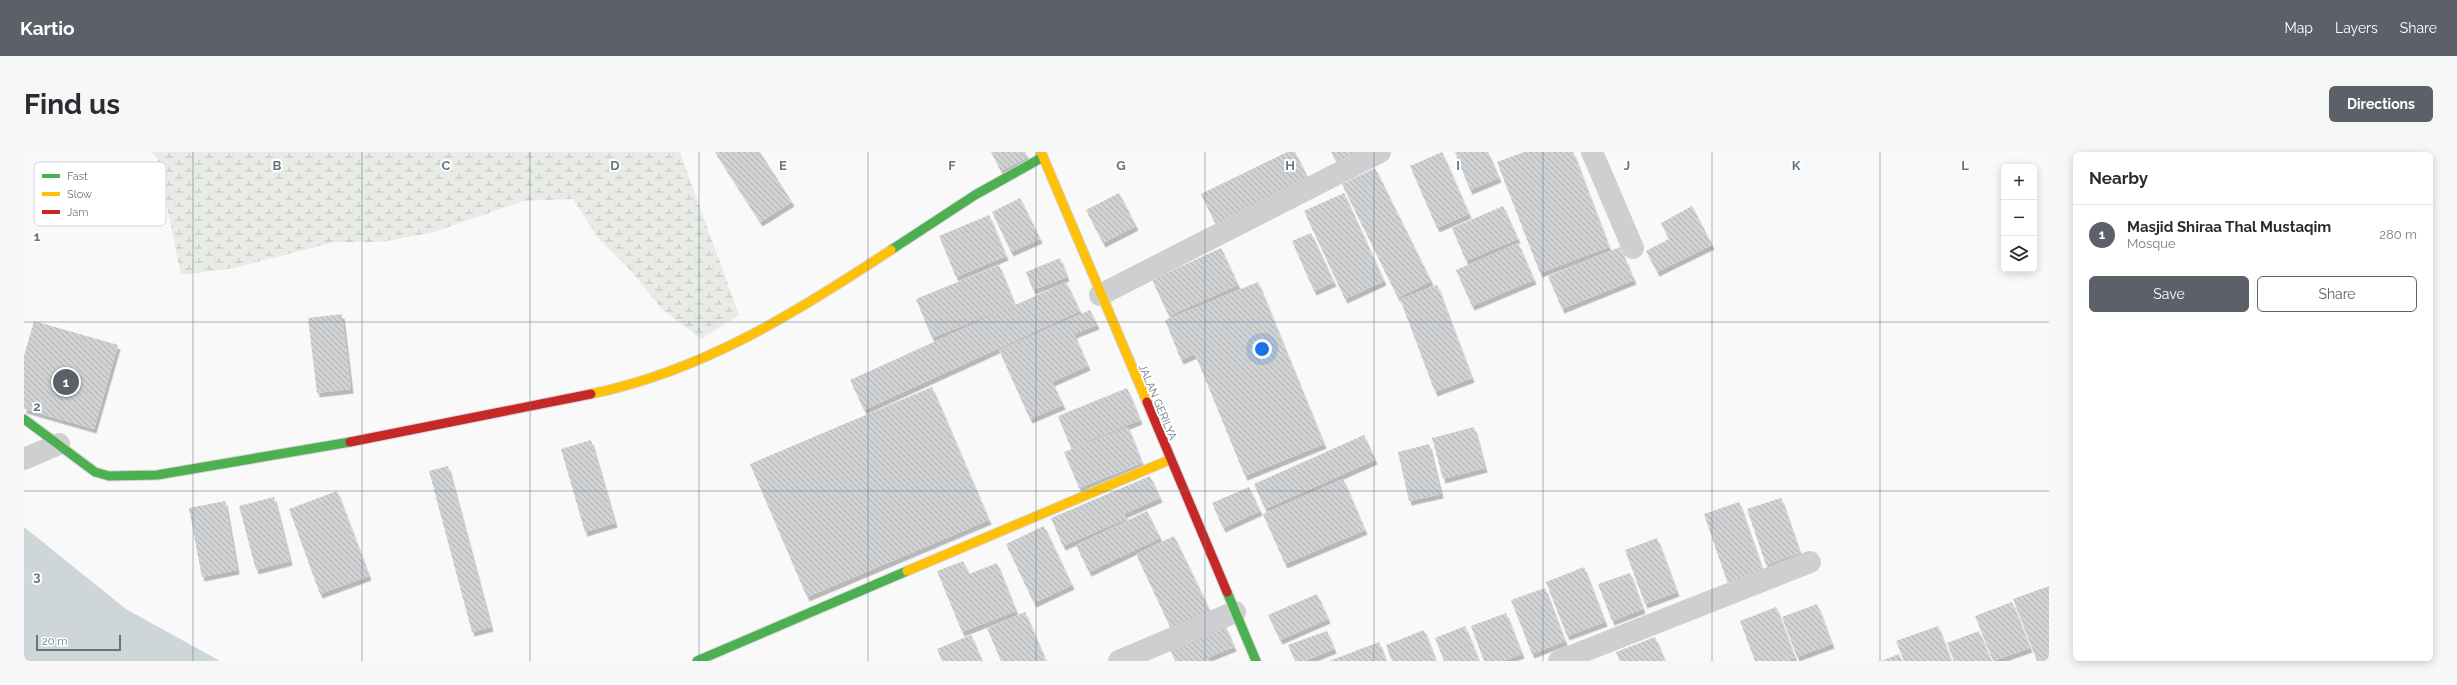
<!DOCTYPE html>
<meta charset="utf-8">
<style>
body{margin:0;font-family:Raleway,sans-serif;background:#f7f7f7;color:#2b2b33}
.controls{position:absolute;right:12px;top:12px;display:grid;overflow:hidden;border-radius:6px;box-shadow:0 2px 10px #0003}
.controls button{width:36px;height:36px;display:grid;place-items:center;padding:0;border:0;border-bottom:1px solid #e1e1e2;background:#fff;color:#2b2b33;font:20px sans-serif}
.scale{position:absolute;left:12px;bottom:10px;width:85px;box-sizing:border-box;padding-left:4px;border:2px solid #657683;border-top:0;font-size:11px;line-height:14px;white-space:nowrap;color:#657683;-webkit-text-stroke:3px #fff;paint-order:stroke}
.you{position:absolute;left:1238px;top:197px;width:14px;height:14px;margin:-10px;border:3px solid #fff;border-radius:50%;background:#1a73e8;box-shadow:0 0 0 6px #1a73e833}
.badge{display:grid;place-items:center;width:26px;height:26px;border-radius:50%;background:#5c6169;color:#fff;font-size:13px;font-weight:700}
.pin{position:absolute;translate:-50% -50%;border:2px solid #fff;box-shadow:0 1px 4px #0006}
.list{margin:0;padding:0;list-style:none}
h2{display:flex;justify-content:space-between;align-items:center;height:52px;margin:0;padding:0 16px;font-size:17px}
h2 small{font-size:13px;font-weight:400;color:#7c7c81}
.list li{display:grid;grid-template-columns:26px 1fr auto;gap:12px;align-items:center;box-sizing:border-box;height:60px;padding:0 16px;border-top:1px solid #e1e1e2}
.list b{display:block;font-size:15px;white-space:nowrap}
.list p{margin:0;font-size:13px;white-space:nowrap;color:#7c7c81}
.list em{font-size:13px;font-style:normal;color:#7c7c81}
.actions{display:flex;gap:8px;padding:12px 16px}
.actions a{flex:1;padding:9px 0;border:1px solid #5c6169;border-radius:6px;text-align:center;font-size:14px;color:#5c6169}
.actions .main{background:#5c6169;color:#fff}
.icon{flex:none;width:22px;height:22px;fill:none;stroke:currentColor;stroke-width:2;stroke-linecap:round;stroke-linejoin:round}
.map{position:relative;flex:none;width:2025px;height:509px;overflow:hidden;border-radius:6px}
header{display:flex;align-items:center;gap:24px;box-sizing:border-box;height:56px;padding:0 20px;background:#5c6169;color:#fff}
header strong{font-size:19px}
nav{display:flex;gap:22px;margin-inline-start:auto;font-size:14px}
.intro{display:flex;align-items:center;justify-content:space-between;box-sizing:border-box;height:96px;padding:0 24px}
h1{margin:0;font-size:28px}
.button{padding:10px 18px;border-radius:6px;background:#5c6169;color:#fff;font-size:14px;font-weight:700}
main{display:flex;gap:24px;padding:0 24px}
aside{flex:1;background:#fff;border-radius:6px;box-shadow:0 2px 10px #0003}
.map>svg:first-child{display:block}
.wetland{fill:url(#wetland-marsh)}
.water{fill:#ced6d9}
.building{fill:url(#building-back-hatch);filter:url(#shadow)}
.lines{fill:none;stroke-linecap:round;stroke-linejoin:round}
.fast-casing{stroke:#d5d6d7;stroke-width:11}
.slow-casing{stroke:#d5d6d7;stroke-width:11}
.jam-casing{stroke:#d5d6d7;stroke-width:11}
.street{stroke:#cecfd0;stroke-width:22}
.fast{stroke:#4caf50;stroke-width:9}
.slow{stroke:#ffc107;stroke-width:9}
.jam{stroke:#c62828;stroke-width:9}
.grid{fill:none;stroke:#657683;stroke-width:1;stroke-opacity:0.55}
.labels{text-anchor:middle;stroke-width:4;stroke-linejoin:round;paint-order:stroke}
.street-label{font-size:11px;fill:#657683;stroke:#fff}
.key{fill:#fff;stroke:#d1d6da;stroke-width:1}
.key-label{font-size:11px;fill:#657683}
.grid-label{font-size:13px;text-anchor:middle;font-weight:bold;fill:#657683;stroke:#fff;stroke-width:4;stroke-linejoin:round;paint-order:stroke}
</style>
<header>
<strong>Kartio</strong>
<nav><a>Map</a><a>Layers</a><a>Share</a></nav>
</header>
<div class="intro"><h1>Find us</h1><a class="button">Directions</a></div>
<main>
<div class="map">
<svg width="2025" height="509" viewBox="0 0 2025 509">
<defs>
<pattern id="wetland-marsh" width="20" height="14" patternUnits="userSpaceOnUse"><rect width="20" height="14" fill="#e8ebe6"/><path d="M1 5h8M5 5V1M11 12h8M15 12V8" fill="none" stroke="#c0c3c0"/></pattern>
<pattern id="building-back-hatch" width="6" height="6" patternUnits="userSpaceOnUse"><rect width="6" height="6" fill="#d0d2d3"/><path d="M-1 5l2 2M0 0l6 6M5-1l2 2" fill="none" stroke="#acafb1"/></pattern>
<filter id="shadow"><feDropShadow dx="2.5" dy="4.5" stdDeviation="0" flood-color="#0004"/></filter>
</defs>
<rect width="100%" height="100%" fill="#f9f9f9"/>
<path class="wetland" d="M127,0H656L715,163L677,187L637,156L608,120L575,87L549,47L499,49L410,80L357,90H311L210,116L157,123L133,6Z"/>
<path class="water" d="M0,375L102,457L196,509H0Z"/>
<g class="building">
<path d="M691,0H736L768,50L736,70Z"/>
<path d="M967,0H1001L1004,5L977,19Z"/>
<path d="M1263,0H1271L1285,28L1192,73L1177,42Z"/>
<path d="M1307,0H1334L1313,11Z"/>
<path d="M1418,0L1445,62L1413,76L1386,14Z"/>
<path d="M1431,0H1464L1475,26L1446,38Z"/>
<path d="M1500,0H1549L1585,95L1516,121L1473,10Z"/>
<path d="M1351,16L1407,129L1374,146L1318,32Z"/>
<path d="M1095,41L1112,74L1079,91L1062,58Z"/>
<path d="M1320,41L1360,129L1321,147L1280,59Z"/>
<path d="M996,46L1016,87L987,100L968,60Z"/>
<path d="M1479,54L1494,87L1442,109L1428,76Z"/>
<path d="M1668,54L1688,93L1633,120L1622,99L1645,87L1637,71Z"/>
<path d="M965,63L982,104L932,125L915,84Z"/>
<path d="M1287,81L1310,130L1290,139L1268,89Z"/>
<path d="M1494,91L1510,128L1448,154L1432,118Z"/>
<path d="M1596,95L1610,128L1538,157L1524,124Z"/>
<path d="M1197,96L1214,133L1145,164L1128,128Z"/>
<path d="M1036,106L1043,125L1009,138L1002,120Z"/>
<path d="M975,113L991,153L908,186L892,147Z"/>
<path d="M1042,130L1056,159L840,258L826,228Z"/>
<path d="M1234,130L1300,292L1221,324L1171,202L1157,208L1141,168Z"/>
<path d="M1413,133L1448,226L1411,240L1376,147Z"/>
<path d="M1066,158L1073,173L1050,182L1064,214L1028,230L1039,253L1006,267L975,198Z"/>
<path d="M318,162L327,237L293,241L284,166Z"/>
<path d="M10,169L94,193L70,277L0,257V204Z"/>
<path d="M908,235L965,368L783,445L726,312Z"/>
<path d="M1103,236L1116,268L1047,296L1034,264Z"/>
<path d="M1104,275L1118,311L1055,336L1040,300Z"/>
<path d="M1450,275L1461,316L1419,327L1408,286Z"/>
<path d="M1340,283L1351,308L1241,357L1230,332Z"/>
<path d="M567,288L591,371L561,380L537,297Z"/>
<path d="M1405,292L1417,342L1385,349L1374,300Z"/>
<path d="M424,314L467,475L448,480L405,319Z"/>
<path d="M1126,324L1136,346L1100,362L1102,367L1039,394L1027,366Z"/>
<path d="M1319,327L1341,378L1261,412L1239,362Z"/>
<path d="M1225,335L1236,359L1199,376L1188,351Z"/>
<path d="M313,339L345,424L296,442L265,357Z"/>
<path d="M250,345L266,409L232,418L215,354Z"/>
<path d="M1757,346L1776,401L1742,413L1723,357Z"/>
<path d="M201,349L213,418L178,425L165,356Z"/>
<path d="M1715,350L1740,422L1705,435L1680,362Z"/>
<path d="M1123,359L1136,386L1065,420L1052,393Z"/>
<path d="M1020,374L1048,433L1010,451L982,392Z"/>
<path d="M1150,384L1186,459L1147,477L1112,402Z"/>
<path d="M1633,386L1653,440L1621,452L1601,398Z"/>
<path d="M939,409L945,422L973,411L992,459L938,480L913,419Z"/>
<path d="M1560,415L1581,470L1543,484L1522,430Z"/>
<path d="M1606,421L1619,457L1588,469L1574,432Z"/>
<path d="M2025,434V509H2013L1989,447Z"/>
<path d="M1521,436L1541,489L1508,502L1487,448Z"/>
<path d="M1293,442L1304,467L1256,488L1244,463Z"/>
<path d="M1988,450L2006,496L1969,509L1951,464Z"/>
<path d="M1793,452L1808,492L1773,505L1758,465Z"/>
<path d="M1752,455L1771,506L1763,509H1731L1716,469Z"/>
<path d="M1001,460L1022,509H977L963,476Z"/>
<path d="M1482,461L1498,502L1479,509H1460L1447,474Z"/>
<path d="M1441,474L1455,509H1420L1411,486Z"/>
<path d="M1914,474L1927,509H1880L1872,489Z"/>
<path d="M1202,475L1210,495L1185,505L1186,509H1151L1146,497Z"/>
<path d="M1400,478L1412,509H1368L1362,493Z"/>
<path d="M1303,479L1310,497L1281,509H1271L1264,493Z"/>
<path d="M1955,479L1967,509H1930L1923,491Z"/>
<path d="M947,483L958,509H918L913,497Z"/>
<path d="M1631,485L1641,509H1596L1592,500Z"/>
<path d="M1355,490L1362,509H1305Z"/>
<path d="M1875,502L1878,509H1857Z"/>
</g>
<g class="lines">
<defs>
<g id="fast">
<path d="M867,98L951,43L1019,5"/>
<path d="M0,267L71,320L85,324L133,323L326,290"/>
<path d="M1203,440L1232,509"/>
<path d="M673,509L883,419"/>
</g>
<g id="slow">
<path d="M1017,0L1123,250"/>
<path d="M567,242C679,219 773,160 867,98"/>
<path d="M883,419L1145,308"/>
</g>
<g id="jam">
<path d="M1123,250L1203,440"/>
<path d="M326,290L567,242"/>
</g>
</defs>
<use href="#fast" class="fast-casing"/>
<use href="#slow" class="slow-casing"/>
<use href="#jam" class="jam-casing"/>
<g class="street">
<path d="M1568,0L1609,96"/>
<path d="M1076,143L1356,0"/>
<path d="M0,307L35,292"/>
<path d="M1095,509L1211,460"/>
<path d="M1535,509L1786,410"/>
</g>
<use href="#fast" class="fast"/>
<use href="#slow" class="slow"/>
<use href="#jam" class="jam"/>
</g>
<path class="grid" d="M169,0V509M338,0V509M506,0V509M675,0V509M844,0V509M1012,0V509M1181,0V509M1350,0V509M1519,0V509M1688,0V509M1856,0V509M0,170H2025M0,339H2025"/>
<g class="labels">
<g class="street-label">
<text transform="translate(1134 250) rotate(67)" y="4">JALAN GERILYA</text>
</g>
</g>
<rect x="10" y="10" width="132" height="64" rx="6" class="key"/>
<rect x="18" y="22" width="18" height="4" fill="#4caf50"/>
<rect x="18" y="40" width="18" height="4" fill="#ffc107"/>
<rect x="18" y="58" width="18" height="4" fill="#c62828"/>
<g class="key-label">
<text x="43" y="28">Fast</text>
<text x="43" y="46">Slow</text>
<text x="43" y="64">Jam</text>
</g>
<g class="grid-label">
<text x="253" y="18">B</text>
<text x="422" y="18">C</text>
<text x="591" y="18">D</text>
<text x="759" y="18">E</text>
<text x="928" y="18">F</text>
<text x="1097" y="18">G</text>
<text x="1266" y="18">H</text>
<text x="1434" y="18">I</text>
<text x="1603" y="18">J</text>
<text x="1772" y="18">K</text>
<text x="1941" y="18">L</text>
<text x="13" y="89">1</text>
<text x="13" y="259">2</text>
<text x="13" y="429">3</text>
</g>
</svg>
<div class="controls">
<button>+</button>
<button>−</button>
<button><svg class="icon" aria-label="layers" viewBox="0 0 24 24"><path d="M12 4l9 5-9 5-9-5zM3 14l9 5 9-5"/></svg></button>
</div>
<div class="scale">20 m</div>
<div class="you"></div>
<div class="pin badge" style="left:42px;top:230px">1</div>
</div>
<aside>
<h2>Nearby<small></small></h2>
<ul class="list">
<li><span class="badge">1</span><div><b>Masjid Shiraa Thal Mustaqim</b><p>Mosque</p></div><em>280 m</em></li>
</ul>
<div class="actions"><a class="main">Save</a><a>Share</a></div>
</aside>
</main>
